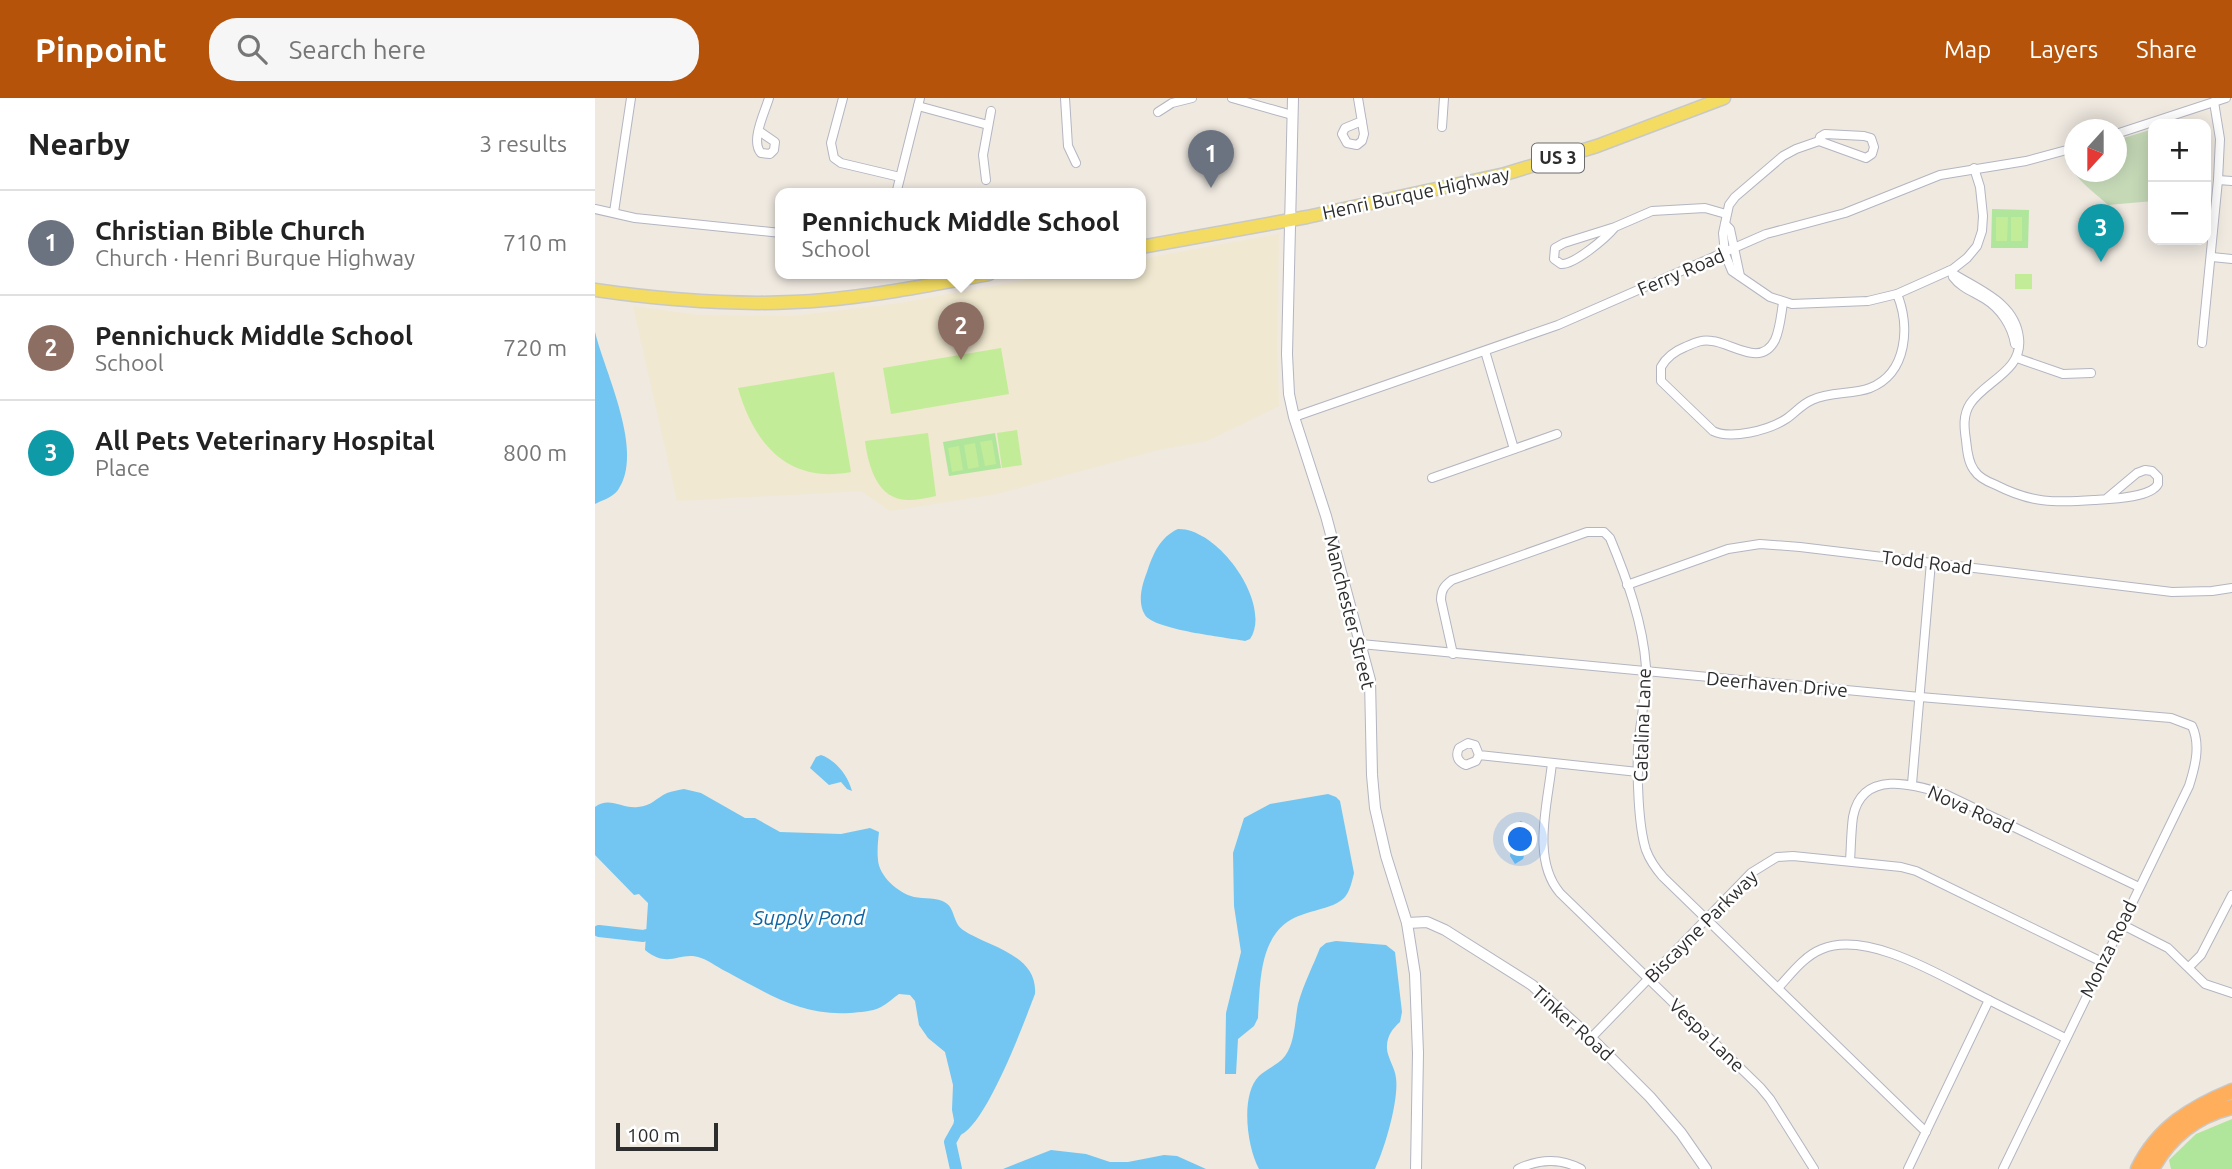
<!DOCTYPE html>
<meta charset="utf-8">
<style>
body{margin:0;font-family:Ubuntu,sans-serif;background:#f6f6f6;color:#222}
.controls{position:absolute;right:21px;top:21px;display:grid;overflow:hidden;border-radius:14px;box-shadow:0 4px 18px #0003}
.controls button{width:63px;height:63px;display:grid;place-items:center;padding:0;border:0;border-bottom:2px solid #e0e0e0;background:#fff;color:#222;font:35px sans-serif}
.compass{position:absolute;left:1469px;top:21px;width:63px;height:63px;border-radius:50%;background:#fff;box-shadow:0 4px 18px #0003;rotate:201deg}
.scale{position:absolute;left:21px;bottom:18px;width:102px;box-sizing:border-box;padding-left:7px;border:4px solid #2d2d2d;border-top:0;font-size:19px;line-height:24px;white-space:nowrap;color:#2d2d2d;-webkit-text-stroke:5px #fff;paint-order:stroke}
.you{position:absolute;left:926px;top:742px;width:24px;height:24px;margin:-18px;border:5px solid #fff;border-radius:50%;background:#1a73e8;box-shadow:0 0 0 10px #1a73e833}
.badge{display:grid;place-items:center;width:46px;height:46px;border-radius:50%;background:#b45309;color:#fff;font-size:23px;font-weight:700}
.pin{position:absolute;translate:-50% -58px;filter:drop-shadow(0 2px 4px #0008)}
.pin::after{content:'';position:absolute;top:37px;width:24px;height:21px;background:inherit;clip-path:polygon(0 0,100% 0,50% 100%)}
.popup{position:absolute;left:180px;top:90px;width:371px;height:91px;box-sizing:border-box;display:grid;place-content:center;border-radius:14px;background:#fff;filter:drop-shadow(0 2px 5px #0005);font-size:23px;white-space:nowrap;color:#767676}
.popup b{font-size:26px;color:#222}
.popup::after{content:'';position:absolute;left:50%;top:100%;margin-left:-14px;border:14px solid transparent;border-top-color:#fff}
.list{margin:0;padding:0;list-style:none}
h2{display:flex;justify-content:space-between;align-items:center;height:91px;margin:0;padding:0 28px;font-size:30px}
h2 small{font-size:23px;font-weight:400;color:#767676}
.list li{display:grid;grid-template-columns:46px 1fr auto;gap:21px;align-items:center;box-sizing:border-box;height:105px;padding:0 28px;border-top:2px solid #e0e0e0}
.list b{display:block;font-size:26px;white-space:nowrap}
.list p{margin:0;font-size:23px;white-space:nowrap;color:#767676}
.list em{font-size:23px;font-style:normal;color:#767676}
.icon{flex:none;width:38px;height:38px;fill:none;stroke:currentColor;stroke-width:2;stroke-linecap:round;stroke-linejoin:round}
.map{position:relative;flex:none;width:1637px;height:1071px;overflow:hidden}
header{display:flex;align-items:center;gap:42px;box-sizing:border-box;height:98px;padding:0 35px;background:#b45309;color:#fff}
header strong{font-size:33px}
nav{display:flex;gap:38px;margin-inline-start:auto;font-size:24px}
.search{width:490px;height:63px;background:#f6f6f6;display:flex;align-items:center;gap:18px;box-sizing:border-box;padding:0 24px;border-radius:28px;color:#767676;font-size:26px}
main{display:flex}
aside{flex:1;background:#fff}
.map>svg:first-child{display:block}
.education{fill:#f0e8d0}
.green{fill:#b0e59c}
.cemetery{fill:#c5d9b7}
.pitch{fill:#c2ec98}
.water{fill:#73c6f1}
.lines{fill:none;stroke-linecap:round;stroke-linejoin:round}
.river{stroke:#73c6f1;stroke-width:12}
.minor-casing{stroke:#b3b5c1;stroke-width:10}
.tertiary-casing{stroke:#b3b5c1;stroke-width:12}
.primary-casing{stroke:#c8c8c8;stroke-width:15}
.motorway-casing{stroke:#c8c8c8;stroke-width:17}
.minor{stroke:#fff;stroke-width:8}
.tertiary{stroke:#fff;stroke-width:10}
.primary{stroke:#f3dc61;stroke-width:12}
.motorway{stroke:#ffae5b;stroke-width:14}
.labels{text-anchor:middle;stroke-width:5;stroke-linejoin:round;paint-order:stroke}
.shield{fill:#fff;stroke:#6c6c6c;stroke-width:2}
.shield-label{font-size:18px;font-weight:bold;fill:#2d2d2d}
.street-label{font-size:19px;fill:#2d2d2d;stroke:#fff}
.water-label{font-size:21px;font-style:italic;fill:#0c64a3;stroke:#fff}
</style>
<header>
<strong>Pinpoint</strong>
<div class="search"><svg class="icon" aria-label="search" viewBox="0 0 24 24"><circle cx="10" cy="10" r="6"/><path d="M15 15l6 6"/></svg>Search here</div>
<nav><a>Map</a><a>Layers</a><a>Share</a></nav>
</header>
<main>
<aside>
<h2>Nearby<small>3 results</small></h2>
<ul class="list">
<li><span class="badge" style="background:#6b7280">1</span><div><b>Christian Bible Church</b><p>Church · Henri Burque Highway</p></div><em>710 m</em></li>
<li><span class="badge" style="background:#8d6e63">2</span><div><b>Pennichuck Middle School</b><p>School</p></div><em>720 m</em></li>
<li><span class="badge" style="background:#0f9aa8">3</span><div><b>All Pets Veterinary Hospital</b><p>Place</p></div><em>800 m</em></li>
</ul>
</aside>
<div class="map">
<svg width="1637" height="1071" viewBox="0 0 1637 1071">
<rect width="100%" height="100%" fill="#efe9e0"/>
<path class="education" d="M684,136L682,248L684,308L612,343L563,352L402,396L295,413L266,393L82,403L38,208L102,217L200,218L306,205L463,176H546V161Z"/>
<g class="green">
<path d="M1397,111L1434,112L1433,150H1396Z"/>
<path d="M400,335L406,370L354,378L348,344Z"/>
<path d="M1637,1021V1071H1576L1574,1062L1601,1036Z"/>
</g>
<path class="cemetery" d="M1558,31V103L1513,107C1500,94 1471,76 1474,57L1479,55V74H1521L1522,42Z"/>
<g class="pitch">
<path d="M1401,119H1413L1412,143H1401Z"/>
<rect x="1416" y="119" width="11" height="24"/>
<rect x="1420" y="176" width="17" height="15"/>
<path d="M406,250L414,296L296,316L288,270Z"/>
<path d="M239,274L256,374C193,386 159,346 143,290Z"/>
<path d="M422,332L427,367L407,370L402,335Z"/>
<path d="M333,335L341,398C332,400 322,402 313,402C282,402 273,367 270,343Z"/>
<path d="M397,342L401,366L390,368L385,344Z"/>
<path d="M380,345L384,369L373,371L369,347Z"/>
<path d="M364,348L368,372L357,374L353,350Z"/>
</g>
<g class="water">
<path d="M0,234C10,275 50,354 23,392C18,399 8,402 0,406Z"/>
<path d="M583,431C624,430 678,507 655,541L650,543C630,539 560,532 550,517C542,504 547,487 552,474C558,456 565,439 583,431Z"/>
<path d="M226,657C241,662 253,678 257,693L252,691L246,684L234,687L215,670L221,659Z"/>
<path d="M89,691L106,695L150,720H160L185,734L246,736L275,730L284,734C283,743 282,753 283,762C284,778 303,795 319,799C329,801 342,799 351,805C360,811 358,825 368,832C393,849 443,856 440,896C430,922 389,1034 362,1038L357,1012L358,987L350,954L333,940L324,927L320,903L315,897L304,896C298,900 292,906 286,909C276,914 265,914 255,915C207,918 175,897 134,875C125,871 115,863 106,860C85,852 74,872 50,852L53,805L44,796L39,797L0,757V709C15,698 26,711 43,709C57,708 61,700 72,695C77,693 84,692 89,691Z"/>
<path d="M733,696L741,699L745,703L759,775C757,783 755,794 749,800C734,815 699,810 681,835C664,858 665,892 663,920L659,928L643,941L641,976H630L631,915L646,854L639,808L638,755L649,720L675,706Z"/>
<path d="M926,723L930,726L934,742L928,761L920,766L915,758L920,726Z"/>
<path d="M741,843L791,847L800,854L807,914L805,924C798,930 792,938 792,948C791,958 800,969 801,980C804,1002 790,1050 780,1071H664C652,1049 645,997 664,978C672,971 684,966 690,958C700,945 700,921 703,906C708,887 718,868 725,850L731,845Z"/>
<path d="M456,1052L491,1056L515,1064H533L569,1057L582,1058L611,1071H408Z"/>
</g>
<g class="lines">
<g class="river">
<path d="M4,833L48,838L64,834"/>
<path d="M361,1071L355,1044L364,1028L366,1019"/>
</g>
<defs>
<g id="minor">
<path d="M248,0L236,45L239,60L246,65L305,79"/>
<path d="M470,0L473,48L481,65"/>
<path d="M637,0L697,17"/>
<path d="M763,0L769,36L767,43L762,47L752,45L747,36L750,30L767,23"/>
<path d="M323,8L393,27"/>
<path d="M563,14L577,5L597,0"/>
<path d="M847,29L849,0"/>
<path d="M164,33L180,44L179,52L175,56L166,55C155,43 170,14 174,0"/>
<path d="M1521,36L1631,0"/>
<path d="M1224,43L1225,39L1230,36L1269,38L1276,40L1279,49L1277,56L1271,60L1224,43L1201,51L1188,58L1140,99L1134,107L1128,135L1130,156L1137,173L1175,199L1197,206L1273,203L1302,196L1358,171L1372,160L1382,148L1387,133L1388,118L1385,89L1379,70"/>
<path d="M391,82L388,57L396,13"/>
<path d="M1623,82L1637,83"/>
<path d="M301,96L325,0"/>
<path d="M0,111L40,120L186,135"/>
<path d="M19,114L36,0"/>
<path d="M1130,126L1135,131L1145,178"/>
<path d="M1020,129C1011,140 979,167 966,166L959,161L960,150L969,145L1020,129L1057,113L1110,110L1131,116"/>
<path d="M1617,159L1637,161"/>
<path d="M1354,173C1381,191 1420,203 1424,240C1428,273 1390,283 1375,306C1368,317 1369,329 1371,342C1372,352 1373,364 1379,372C1384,380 1393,384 1401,387C1436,405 1460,405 1499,402C1515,401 1556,400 1563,386V379L1557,373L1550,372L1542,375L1511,401"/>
<path d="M1358,179C1366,190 1379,194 1390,201C1406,211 1417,228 1420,246"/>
<path d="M1188,205C1186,217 1185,231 1180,242C1166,270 1137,245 1117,243C1107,241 1099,245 1090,249C1080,253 1072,258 1066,269V283L1118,333C1136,342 1174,332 1191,321C1200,315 1207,306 1217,302C1235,293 1257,297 1275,290C1313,275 1315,227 1302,196"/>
<path d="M1607,245L1623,82L1625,41L1619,4"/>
<path d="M890,253L919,351"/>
<path d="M1422,260L1468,276L1496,275"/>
<path d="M699,319L963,227L1171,136L1250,115L1345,77L1431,63L1479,50"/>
<path d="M837,380L962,336"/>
<path d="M1032,487L1133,451L1165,446L1205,449L1577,494L1617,493L1637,490"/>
<path d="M766,546L1325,599L1576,620L1597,628C1606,647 1600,669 1594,688L1408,1071"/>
<path d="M858,556L846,502C846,492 849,488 857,482L992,434H1009L1015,440C1032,481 1048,525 1051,569C1052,596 1045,623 1043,650C1042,677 1043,727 1051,752C1055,763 1061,771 1068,779L1331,1034"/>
<path d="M884,657L880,647L873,645L864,650C860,658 863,664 871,667L881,663L884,657L1043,674"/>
<path d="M957,665C953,705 936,761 965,795L1165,989L1175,1001L1219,1071"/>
<path d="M1317,686L1336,464"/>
<path d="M1255,763C1256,749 1256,733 1258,719C1267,671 1318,686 1350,696L1544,789"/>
<path d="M1526,826L1573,850L1610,886L1637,895"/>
<path d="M1594,869L1606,857L1637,797"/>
<path d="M1183,890C1196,876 1209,858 1227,851C1273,832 1348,879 1388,899C1415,913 1443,926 1470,940"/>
<path d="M996,940L1156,775L1182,759L1198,758L1306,769L1321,773L1507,864"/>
<path d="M923,1071C944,1061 966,1060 986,1071"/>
<path d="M1313,1071L1394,902"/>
</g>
<g id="tertiary">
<path d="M698,0L692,256L694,296L699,319L731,418L775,582L777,677L780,710L791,758L812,825L820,876L823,955L821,1071"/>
<path d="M812,825L832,824L850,832L937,887L996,940L1055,999L1086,1035L1111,1071"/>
</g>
<g id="primary">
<path d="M546,149L712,119L910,76L1002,48L1129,0"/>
<path d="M0,192C76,203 153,209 230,202C285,197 340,186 394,176"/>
</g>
<g id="motorway">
<path d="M1543,1071C1563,1030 1596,1010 1637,993"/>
<path d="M1557,1071C1574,1039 1602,1017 1637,1009"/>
</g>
</defs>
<use href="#minor" class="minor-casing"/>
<use href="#tertiary" class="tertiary-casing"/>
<use href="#primary" class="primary-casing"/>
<use href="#motorway" class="motorway-casing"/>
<use href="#minor" class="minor"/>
<use href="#tertiary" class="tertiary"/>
<use href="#primary" class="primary"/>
<use href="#motorway" class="motorway"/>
</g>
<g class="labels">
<rect class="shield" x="937" y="45.5" width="52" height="29" rx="5"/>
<g class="shield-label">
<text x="963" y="66">US 3</text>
</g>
<g class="street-label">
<text transform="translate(821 95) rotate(-12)" y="7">Henri Burque Highway</text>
<text transform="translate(1086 174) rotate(-23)" y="7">Ferry Road</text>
<text transform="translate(1332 464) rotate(7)" y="7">Todd Road</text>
<text transform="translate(755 514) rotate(76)" y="7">Manchester Street</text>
<text transform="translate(1182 586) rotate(5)" y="7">Deerhaven Drive</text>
<text transform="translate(1047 627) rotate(-88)" y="7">Catalina Lane</text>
<text transform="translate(1376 711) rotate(24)" y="7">Nova Road</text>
<text transform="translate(1106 828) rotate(-45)" y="7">Biscayne Parkway</text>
<text transform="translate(1513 851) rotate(-64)" y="7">Monza Road</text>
<text transform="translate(978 925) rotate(42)" y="7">Tinker Road</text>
<text transform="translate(1112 937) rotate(44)" y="7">Vespa Lane</text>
</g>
<g class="water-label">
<text x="214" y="827">Supply Pond</text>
</g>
</g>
</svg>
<div class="controls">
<button>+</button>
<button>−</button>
</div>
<svg class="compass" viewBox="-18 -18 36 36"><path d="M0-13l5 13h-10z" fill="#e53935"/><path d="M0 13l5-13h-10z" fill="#767676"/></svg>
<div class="scale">100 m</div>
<div class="you"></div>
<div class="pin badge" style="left:616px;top:90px;background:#6b7280">1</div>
<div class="pin badge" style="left:366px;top:262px;background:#8d6e63">2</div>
<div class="popup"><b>Pennichuck Middle School</b>School</div>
<div class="pin badge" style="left:1506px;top:164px;background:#0f9aa8">3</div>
</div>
</main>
